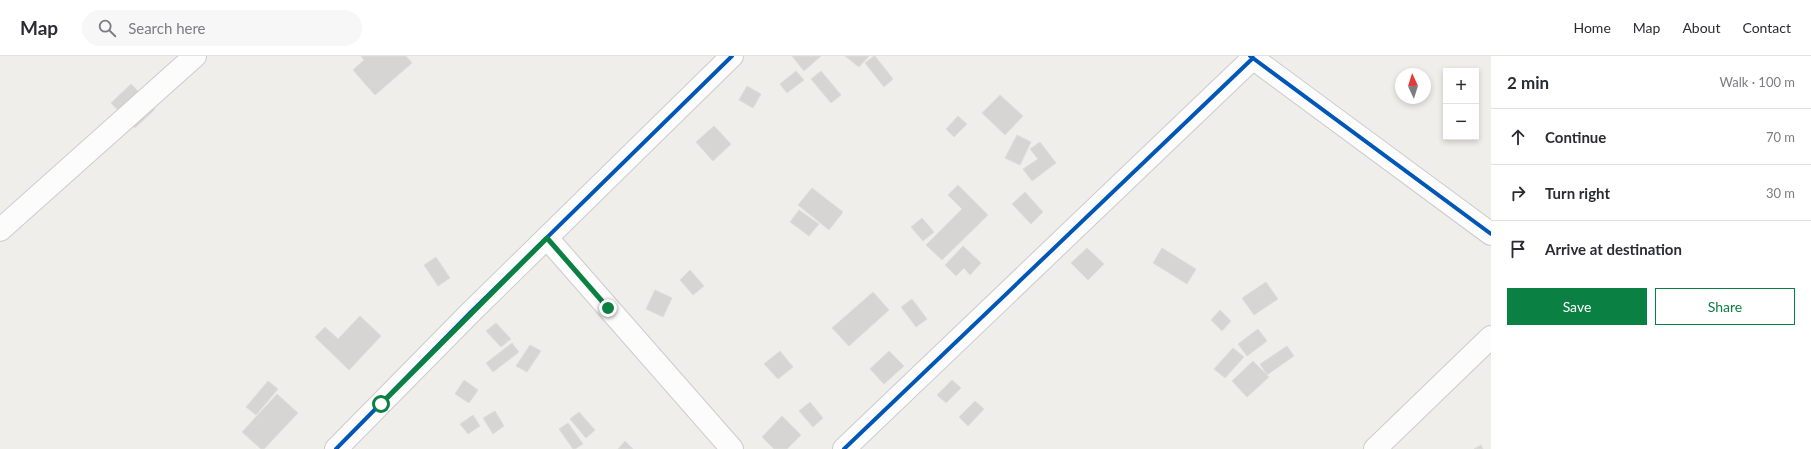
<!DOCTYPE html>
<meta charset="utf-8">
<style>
body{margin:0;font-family:Lato,sans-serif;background:#f7f7f7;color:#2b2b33}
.controls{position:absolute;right:12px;top:12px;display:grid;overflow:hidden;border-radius:0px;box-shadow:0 2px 6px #0003}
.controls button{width:36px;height:36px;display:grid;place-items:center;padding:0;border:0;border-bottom:1px solid #e1e1e2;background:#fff;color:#2b2b33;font:20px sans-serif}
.compass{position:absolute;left:1395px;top:12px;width:36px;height:36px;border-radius:50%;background:#fff;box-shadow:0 2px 6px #0003;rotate:356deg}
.stop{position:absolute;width:12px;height:12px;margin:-9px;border:3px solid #0b8043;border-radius:50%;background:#fff}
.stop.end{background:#0b8043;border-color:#fff;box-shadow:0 1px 4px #0008}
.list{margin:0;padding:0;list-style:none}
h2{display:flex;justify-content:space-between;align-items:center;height:52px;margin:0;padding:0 16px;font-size:17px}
h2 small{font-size:13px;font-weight:400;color:#7c7c81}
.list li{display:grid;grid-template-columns:26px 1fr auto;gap:12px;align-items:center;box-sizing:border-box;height:56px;padding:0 16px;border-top:1px solid #e1e1e2}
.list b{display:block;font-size:15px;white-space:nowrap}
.list em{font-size:13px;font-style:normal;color:#7c7c81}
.actions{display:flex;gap:8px;padding:12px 16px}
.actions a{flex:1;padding:9px 0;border:1px solid #0b8043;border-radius:0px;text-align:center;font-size:14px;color:#0b8043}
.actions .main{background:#0b8043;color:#fff}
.icon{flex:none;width:22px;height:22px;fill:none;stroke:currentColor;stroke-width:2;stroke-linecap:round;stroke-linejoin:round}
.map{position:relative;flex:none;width:1491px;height:393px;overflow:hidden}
header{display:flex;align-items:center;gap:24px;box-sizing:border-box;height:56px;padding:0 20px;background:#fff;border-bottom:1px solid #e1e1e2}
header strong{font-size:19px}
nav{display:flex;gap:22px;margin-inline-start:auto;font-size:14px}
.search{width:280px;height:36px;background:#f7f7f7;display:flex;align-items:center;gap:10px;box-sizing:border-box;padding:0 14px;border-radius:22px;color:#7c7c81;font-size:15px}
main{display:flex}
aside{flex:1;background:#fff}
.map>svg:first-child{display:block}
.building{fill:#d6d5d3;stroke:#deddd9}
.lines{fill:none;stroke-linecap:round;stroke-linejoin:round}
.street-casing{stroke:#cbcccc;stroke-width:24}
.street{stroke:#fdfcfc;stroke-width:22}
.cycleway-casing{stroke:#fff;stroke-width:6}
.cycleway{stroke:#0057b8;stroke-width:4}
.route{stroke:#0b8043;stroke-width:5}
</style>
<header>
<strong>Map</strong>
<div class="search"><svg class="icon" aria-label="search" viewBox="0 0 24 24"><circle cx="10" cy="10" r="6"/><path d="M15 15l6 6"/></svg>Search here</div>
<nav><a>Home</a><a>Map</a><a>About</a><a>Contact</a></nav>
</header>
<main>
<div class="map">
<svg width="1491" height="393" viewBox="0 0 1491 393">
<rect width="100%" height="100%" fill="#efeeea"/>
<g class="building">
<path d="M361,0H406L412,7L375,39L353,14L364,4Z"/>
<path d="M792,0H821L804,15Z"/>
<path d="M845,0H869L859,11Z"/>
<path d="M874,0H875L893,23L884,31L865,7Z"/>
<path d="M796,15L804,24L787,37L780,28Z"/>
<path d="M821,15L841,39L831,47L811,23Z"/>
<path d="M131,28L155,53L135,72L111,47Z"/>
<path d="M747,30L761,38L753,52L739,44Z"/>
<path d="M1000,39L1023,60L1005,79L982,57Z"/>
<path d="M958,60L967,68L954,81L946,73Z"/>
<path d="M714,70L731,88L713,105L696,86Z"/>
<path d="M1017,79L1031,86L1020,109L1005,102Z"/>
<path d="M1040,86L1056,107L1032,125L1023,113L1038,103L1030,93Z"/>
<path d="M958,129L988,159L942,204L926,189L962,153L948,139Z"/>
<path d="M812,132L843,156L829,174L798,149Z"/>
<path d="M1025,136L1043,156L1031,168L1012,148Z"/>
<path d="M799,154L819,168L809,180L790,166Z"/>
<path d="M922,162L934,176L923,185L911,171Z"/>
<path d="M963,190L981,207L970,219L964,212L956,220L945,209Z"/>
<path d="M1087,192L1104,208L1088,224L1071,207Z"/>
<path d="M1162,192L1196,213L1187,228L1153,207Z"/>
<path d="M436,201L450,222L438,230L424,209Z"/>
<path d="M690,214L704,230L693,239L680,224Z"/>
<path d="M1266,226L1278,243L1254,259L1242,242Z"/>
<path d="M655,234L672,242L663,261L646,253Z"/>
<path d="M873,236L889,254L849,290L832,272Z"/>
<path d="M912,243L927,263L916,271L901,251Z"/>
<path d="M1220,254L1231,265L1222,275L1211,264Z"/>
<path d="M360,260L381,280L349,314L315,281L325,271L338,283Z"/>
<path d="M496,267L511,283L501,291L486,275Z"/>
<path d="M1258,273L1267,285L1247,300L1238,288Z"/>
<path d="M512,287L519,296L493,316L486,307Z"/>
<path d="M530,289L541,295L527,316L516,310Z"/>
<path d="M1287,290L1294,300L1267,319L1260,308Z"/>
<path d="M1233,292L1244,301L1225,322L1214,313Z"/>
<path d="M780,295L793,311L778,323L764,308Z"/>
<path d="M889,295L904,310L884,328L870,313Z"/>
<path d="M1253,305L1269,321L1247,341L1232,325Z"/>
<path d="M464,324L478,334L469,347L455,338Z"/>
<path d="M952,324L961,332L946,347L937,339Z"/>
<path d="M268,325L278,333L256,359L246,351Z"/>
<path d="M277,338L298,357L264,393H261L242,376Z"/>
<path d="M975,345L984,353L968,370L959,361Z"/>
<path d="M810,346L823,362L813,371L799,355Z"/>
<path d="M495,355L504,370L493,378L483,362Z"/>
<path d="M579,356L595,374L586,382L570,363Z"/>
<path d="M473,359L480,370L468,378L460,368Z"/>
<path d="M782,360L801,379L787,393H774L762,381Z"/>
<path d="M568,367L583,388L575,393H573L559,373Z"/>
<path d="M625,385L633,393H618Z"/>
<path d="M1481,389L1483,393H1474Z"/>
</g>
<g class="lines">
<defs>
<g id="street">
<path d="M1250,0L1491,178"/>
<path d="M0,174L195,0"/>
<path d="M547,182L732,393"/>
<path d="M336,393L470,257L732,0"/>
<path d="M844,393L1253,2"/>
<path d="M1375,393L1491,281"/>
</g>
</defs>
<use href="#street" class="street-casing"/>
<use href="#street" class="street"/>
<defs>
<g id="cycleway">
<path d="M1250,0L1491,178"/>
<path d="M336,393L470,257L732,0"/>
<path d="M844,393L1253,2"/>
</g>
</defs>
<use href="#cycleway" class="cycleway-casing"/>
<use href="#cycleway" class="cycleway"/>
</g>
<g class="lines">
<path class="route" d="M381,348L547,182L608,252"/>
</g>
</svg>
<div class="controls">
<button>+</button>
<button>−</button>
</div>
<svg class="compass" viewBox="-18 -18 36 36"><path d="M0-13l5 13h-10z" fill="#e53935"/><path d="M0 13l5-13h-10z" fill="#7c7c81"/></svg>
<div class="stop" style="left:381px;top:348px"></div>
<div class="stop end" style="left:608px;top:252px"></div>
</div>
<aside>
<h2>2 min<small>Walk · 100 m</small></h2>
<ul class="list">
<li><svg class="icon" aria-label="ahead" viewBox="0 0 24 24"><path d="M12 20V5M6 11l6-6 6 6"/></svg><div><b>Continue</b></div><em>70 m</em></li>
<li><svg class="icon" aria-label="right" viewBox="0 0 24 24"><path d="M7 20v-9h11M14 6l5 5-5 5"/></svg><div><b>Turn right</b></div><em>30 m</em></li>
<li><svg class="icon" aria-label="arrive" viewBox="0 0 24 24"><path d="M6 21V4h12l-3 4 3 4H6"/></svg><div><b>Arrive at destination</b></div></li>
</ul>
<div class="actions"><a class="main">Save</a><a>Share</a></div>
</aside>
</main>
